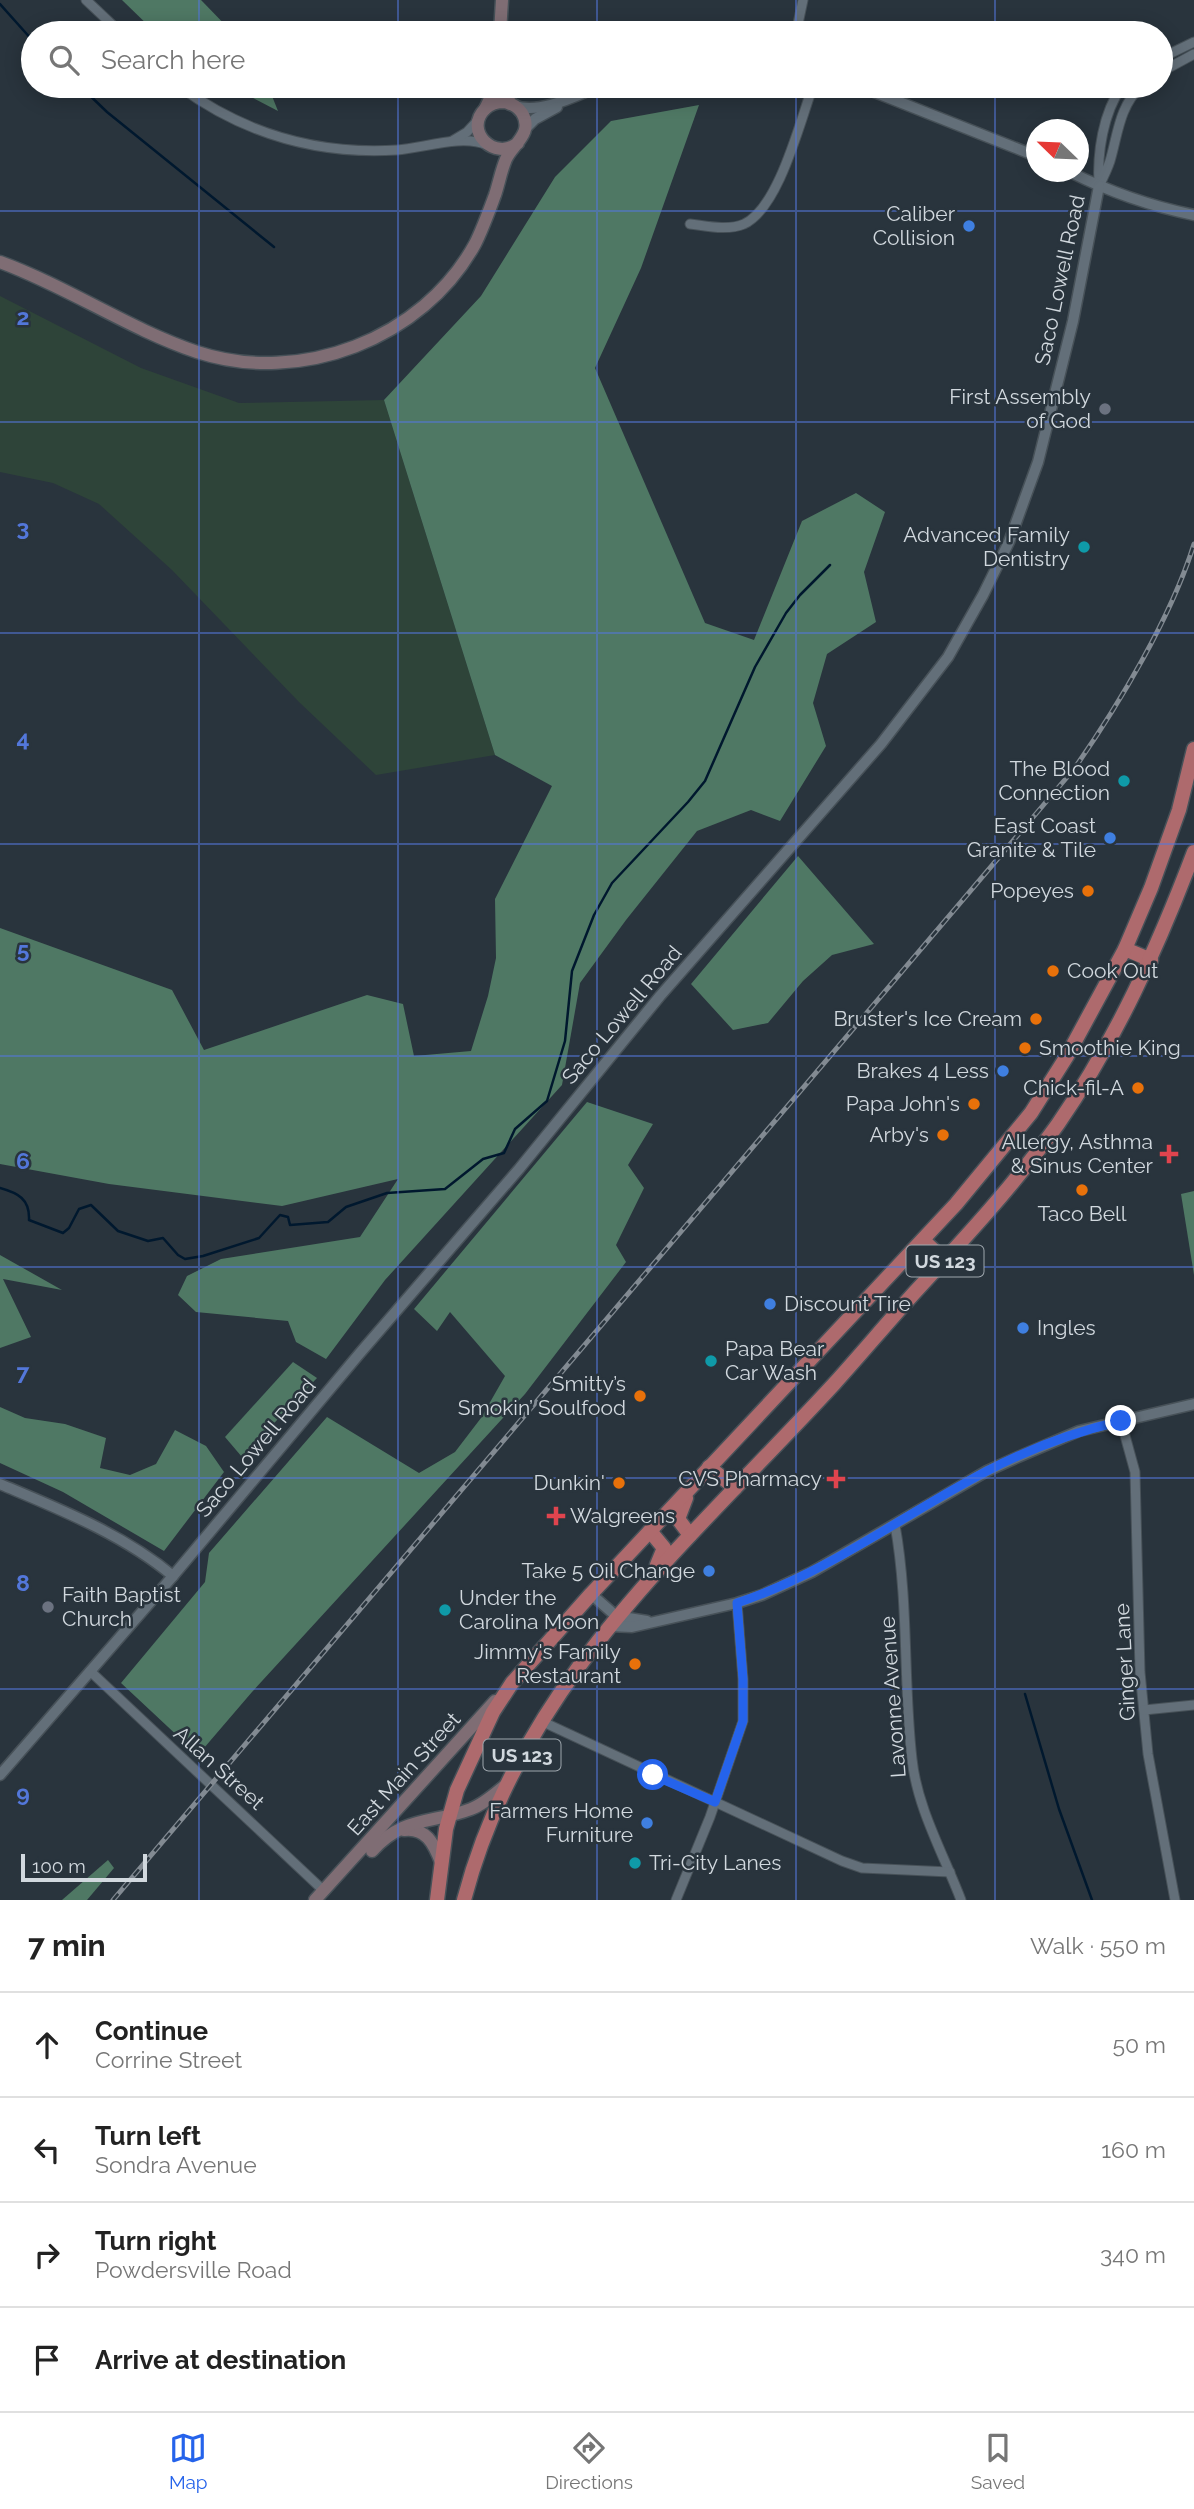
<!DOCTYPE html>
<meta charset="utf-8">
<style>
body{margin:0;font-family:Raleway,sans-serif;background:#f6f6f6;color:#222}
.compass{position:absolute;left:1026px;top:119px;width:63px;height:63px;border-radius:50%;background:#fff;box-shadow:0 4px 18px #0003;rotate:293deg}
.scale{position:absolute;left:21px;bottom:18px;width:126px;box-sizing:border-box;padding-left:7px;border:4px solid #d1d8de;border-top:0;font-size:19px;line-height:24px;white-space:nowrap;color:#d1d8de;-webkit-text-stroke:5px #29343d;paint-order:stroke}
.stop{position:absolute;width:21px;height:21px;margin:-16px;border:5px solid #2563eb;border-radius:50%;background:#fff}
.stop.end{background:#2563eb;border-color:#fff;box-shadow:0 2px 7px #0008}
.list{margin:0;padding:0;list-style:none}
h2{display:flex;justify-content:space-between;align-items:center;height:91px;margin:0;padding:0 28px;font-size:30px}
h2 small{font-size:23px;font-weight:400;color:#767676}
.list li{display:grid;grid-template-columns:46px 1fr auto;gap:21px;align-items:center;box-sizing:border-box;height:105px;padding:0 28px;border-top:2px solid #e0e0e0}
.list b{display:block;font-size:26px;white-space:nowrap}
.list p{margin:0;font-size:23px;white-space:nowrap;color:#767676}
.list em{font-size:23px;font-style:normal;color:#767676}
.icon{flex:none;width:38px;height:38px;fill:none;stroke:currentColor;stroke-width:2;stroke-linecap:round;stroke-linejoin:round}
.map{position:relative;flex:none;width:1194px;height:1900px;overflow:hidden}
.search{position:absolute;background:#fff;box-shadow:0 4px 18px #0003;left:21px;right:21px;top:21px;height:77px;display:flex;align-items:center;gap:18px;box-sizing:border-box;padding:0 24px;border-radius:38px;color:#767676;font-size:26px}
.sheet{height:511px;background:#fff}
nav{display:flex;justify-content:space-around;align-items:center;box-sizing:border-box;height:98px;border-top:2px solid #e0e0e0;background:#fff;font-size:19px;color:#767676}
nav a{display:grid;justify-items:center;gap:4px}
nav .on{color:#2563eb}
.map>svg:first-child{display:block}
.green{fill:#2e4439}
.forest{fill:#4f7864}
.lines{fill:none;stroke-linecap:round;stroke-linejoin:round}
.stream{stroke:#00182e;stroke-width:2.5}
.minor-casing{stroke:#475158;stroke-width:11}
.tertiary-casing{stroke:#475158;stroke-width:13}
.secondary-casing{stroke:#475158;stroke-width:15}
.trunk-casing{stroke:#475158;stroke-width:17}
.minor{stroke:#636f79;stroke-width:9}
.tertiary{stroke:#636f79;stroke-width:10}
.secondary{stroke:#7f6d74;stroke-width:12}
.trunk{stroke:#ae6a6d;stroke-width:14}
.rail-casing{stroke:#828a92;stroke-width:5}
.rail{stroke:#29343d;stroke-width:2.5;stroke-dasharray:8;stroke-linecap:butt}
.route{stroke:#2563eb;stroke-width:9}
.grid{fill:none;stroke:#5377da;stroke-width:2;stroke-opacity:0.55}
.shop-dot{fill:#3f7fe0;stroke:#29343d;stroke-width:2.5}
.worship-dot{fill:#6b7280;stroke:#29343d;stroke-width:2.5}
.culture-dot{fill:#0f9aa8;stroke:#29343d;stroke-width:2.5}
.food-dot{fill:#e8710a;stroke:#29343d;stroke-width:2.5}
.health-dot{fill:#e0444e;stroke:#29343d;stroke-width:2.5}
.labels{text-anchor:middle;stroke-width:5;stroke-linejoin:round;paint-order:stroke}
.shield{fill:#29343d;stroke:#9fa7ae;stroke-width:2}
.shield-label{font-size:19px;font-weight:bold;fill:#d1d8de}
.poi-label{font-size:21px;fill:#d1d8de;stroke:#29343d;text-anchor:end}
.street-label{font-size:21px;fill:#d1d8de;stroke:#29343d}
.grid-label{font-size:23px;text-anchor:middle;font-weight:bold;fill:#5377da;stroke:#29343d;stroke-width:5;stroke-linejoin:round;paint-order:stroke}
</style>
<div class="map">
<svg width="1194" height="1900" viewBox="0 0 1194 1900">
<rect width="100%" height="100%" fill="#29343d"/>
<path class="green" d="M0,296L141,368L239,403L384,400L495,755L376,775L299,702L172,570L99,504L53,483L0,472Z"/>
<g class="forest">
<path d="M122,0H201L233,33H156Z"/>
<path d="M231,86H268L278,111L234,88Z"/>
<path d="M699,105L641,268L595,368L705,623L754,640L802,521L856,493L885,512L864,572L876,622L827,654L813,703L826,746L780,821L751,810L697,831L626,920L580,983L562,1085L385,1280L326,1359L296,1342L288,1321L196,1312L178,1295L187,1276L221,1259L360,1237L398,1179L282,1206L109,1184L0,1164V928L172,990L204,1050L367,995L403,1004L414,1056L471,1051L488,996L496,958L495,899L552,786L495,755L384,400L481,296L555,177L611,121Z"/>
<path d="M798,856L874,944L832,955L803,981L768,1023L733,1030L691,984Z"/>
<path d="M587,1102L653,1124L628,1165L644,1188L616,1245L626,1262L525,1394L252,1692L198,1755L121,1683L205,1582L209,1553L327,1417L419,1473L455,1452L481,1418L505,1376L450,1312L437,1331L414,1309Z"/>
<path d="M1194,1191V1275L1181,1194Z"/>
<path d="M0,1255L62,1290L3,1279L31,1337L0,1348Z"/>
<path d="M293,1362L317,1378L242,1457L225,1437Z"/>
<path d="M0,1407L25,1418L65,1424L106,1438L100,1468L130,1475L156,1464L175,1430L206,1446L224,1472L164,1551L63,1492L0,1463Z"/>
<path d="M108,1860L114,1868L87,1900H62Z"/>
</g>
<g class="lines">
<g class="stream">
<path d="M0,4L33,41"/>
<path d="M80,86L107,112L274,247"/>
<path d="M0,1188C18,1193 30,1199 29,1220L63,1233L69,1228L79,1209L91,1205L118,1231L148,1241L163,1238L178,1255L185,1259L203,1256L259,1238L280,1215L288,1217L290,1225L328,1222L346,1207L387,1193L445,1189L483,1159L504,1153L515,1129L547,1101L565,1041L572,971L594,915L612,883L688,802L705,781L755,667L786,613L800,595L830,565"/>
<path d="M1025,1694L1059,1809L1092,1900"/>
</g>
<defs>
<g id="minor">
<path d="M86,0L121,33"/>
<path d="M796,33L803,0"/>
<path d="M1161,58L1194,42"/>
<path d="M1161,72L1194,54"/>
<path d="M179,86C243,133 317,155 397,150C424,148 462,134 487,145"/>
<path d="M452,141L467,132L479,119"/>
<path d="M1099,185C1097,153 1103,113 1122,86"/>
<path d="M1099,186C1103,178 1107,170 1110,161C1118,134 1119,107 1141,86"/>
<path d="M690,224C707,226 727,231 744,224C779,208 800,121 813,86"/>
<path d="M1121,1421L1135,1472L1140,1672L1148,1754L1175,1900"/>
<path d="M895,1525C909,1603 903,1681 912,1759C917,1808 944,1855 961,1900"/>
<path d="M90,1671L324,1891"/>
<path d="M1144,1710L1194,1705"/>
<path d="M541,1721L842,1861L862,1868L950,1872"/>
<path d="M676,1900L710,1817L743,1721V1679L737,1603"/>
</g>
<g id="tertiary">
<path d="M859,86L1036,156"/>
<path d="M515,106C542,114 575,96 600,86"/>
<path d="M525,129L535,119L557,107"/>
<path d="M1070,172C1110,192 1150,206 1194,215"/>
<path d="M0,1484C59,1509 123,1534 173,1576"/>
<path d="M591,1594L616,1616L647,1621"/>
<path d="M609,1626L632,1627L737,1603L762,1595L812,1572L987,1471L1018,1457L1079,1431L1194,1404"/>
<path d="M0,1775L173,1576L360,1353L519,1169L660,996L881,744L948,657L983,595L1009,542L1038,462L1073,321L1099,186"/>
</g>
<g id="secondary">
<path d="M500,33L502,0"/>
<path d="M505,86L510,104"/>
<path d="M485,109L496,86"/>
<path d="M0,262C68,287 129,329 197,352C300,386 423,339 475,244C483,228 489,211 495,195C499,183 501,171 506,159C513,144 534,133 522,113C518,107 511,103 504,102C497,102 490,104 485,109C463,131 495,162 518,143"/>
<path d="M404,1830C426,1827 434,1844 441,1862"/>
<path d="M372,1851C403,1816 432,1824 471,1809C484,1804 496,1793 507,1784"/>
<path d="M315,1900L495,1701"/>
</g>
<g id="trunk">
<path d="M1125,949L1151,960"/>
<path d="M923,1240L945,1261"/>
<path d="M709,1467L735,1488"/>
<path d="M686,1498L678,1519L690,1535"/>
<path d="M650,1531L664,1548L657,1565"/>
<path d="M437,1900L446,1829L457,1790L493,1712L512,1683L591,1594L956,1204L1031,1113L1067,1056L1125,949L1151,888L1179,810L1194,749"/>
<path d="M464,1900C521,1681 687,1544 834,1384C861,1354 888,1322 915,1292C965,1238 1015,1184 1058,1124C1116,1040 1158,947 1194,852"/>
</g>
</defs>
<use href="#minor" class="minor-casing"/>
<use href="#tertiary" class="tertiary-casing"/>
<use href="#secondary" class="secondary-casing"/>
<use href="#trunk" class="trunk-casing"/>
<use href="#minor" class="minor"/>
<use href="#tertiary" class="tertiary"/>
<use href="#secondary" class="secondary"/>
<use href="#trunk" class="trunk"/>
<defs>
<path id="rail" d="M113,1900L1074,769C1118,706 1171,618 1194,544"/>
</defs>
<use href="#rail" class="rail-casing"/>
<use href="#rail" class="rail"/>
</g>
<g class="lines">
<path class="route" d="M653,1775L715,1802L743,1721V1679L737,1603C827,1573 903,1515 987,1471C1029,1449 1074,1432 1121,1421"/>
</g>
<path class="grid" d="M199,0V33M398,0V33M597,0V33M796,0V33M995,0V33M199,86V1900M398,86V1900M597,86V1900M796,86V1900M995,86V1900M0,211H1194M0,422H1194M0,633H1194M0,844H1194M0,1056H1194M0,1267H1194M0,1478H1194M0,1689H1194"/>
<g class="shop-dot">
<circle cx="969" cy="226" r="7"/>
<circle cx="1110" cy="838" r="7"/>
<circle cx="1003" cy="1071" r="7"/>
<circle cx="770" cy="1304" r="7"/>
<circle cx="1023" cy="1328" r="7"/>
<circle cx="709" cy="1571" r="7"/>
<circle cx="647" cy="1823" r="7"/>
</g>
<g class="worship-dot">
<circle cx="1105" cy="409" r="7"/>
<circle cx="48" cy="1607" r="7"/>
</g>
<g class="culture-dot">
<circle cx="1084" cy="547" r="7"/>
<circle cx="1124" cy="781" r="7"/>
<circle cx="711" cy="1361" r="7"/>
<circle cx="445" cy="1610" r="7"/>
<circle cx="635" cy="1863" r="7"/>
</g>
<g class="food-dot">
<circle cx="1088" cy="891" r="7"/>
<circle cx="1053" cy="971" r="7"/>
<circle cx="1036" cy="1019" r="7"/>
<circle cx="1025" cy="1048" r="7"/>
<circle cx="1138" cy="1088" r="7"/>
<circle cx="974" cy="1104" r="7"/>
<circle cx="943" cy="1135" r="7"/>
<circle cx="1082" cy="1190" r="7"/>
<circle cx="640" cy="1396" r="7"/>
<circle cx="619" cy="1483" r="7"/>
<circle cx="635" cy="1664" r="7"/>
</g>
<g class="health-dot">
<path d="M1165.5 1143.5h7v7h7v7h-7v7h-7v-7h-7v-7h7z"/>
<path d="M832.5 1468.5h7v7h7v7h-7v7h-7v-7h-7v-7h7z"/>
<path d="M552.5 1505.5h7v7h7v7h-7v7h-7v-7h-7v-7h7z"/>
</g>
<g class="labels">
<g class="shield">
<rect x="906.5" y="1245.5" width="77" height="31" rx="5"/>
<rect x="483.5" y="1739.5" width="77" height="31" rx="5"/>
</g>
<g class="shield-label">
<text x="945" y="1268">US 123</text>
<text x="522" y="1762">US 123</text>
</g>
<g class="poi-label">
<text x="955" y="221">Caliber<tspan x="955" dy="24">Collision</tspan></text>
<text x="1091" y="404">First Assembly<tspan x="1091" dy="24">of God</tspan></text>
<text x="1070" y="542">Advanced Family<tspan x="1070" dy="24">Dentistry</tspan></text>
<text x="1110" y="776">The Blood<tspan x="1110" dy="24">Connection</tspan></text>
<text x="1096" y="833">East Coast<tspan x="1096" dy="24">Granite &amp; Tile</tspan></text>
<text x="1074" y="898">Popeyes</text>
<text x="1067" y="978" text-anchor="start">Cook Out</text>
<text x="1022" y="1026">Bruster's Ice Cream</text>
<text x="1039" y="1055" text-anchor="start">Smoothie King</text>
<text x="989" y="1078">Brakes 4 Less</text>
<text x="1124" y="1095">Chick-fil-A</text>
<text x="960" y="1111">Papa John's</text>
<text x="929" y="1142">Arby's</text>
<text x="1153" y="1149">Allergy, Asthma<tspan x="1153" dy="24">&amp; Sinus Center</tspan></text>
<text x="1082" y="1221" text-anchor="middle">Taco Bell</text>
<text x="784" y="1311" text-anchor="start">Discount Tire</text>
<text x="1037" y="1335" text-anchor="start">Ingles</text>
<text x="725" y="1356" text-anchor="start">Papa Bear<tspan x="725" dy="24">Car Wash</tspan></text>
<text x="626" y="1391">Smitty’s<tspan x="626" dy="24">Smokin’ Soulfood</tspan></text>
<text x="822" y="1486">CVS Pharmacy</text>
<text x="605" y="1490">Dunkin'</text>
<text x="570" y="1523" text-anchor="start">Walgreens</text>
<text x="695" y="1578">Take 5 Oil Change</text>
<text x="62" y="1602" text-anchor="start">Faith Baptist<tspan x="62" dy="24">Church</tspan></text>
<text x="459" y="1605" text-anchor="start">Under the<tspan x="459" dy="24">Carolina Moon</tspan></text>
<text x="621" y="1659">Jimmy's Family<tspan x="621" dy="24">Restaurant</tspan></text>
<text x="633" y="1818">Farmers Home<tspan x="633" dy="24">Furniture</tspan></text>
<text x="649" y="1870" text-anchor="start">Tri-City Lanes</text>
</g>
<g class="street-label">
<text transform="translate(1060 280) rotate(-78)" y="7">Saco Lowell Road</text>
<text transform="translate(622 1015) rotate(-50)" y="7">Saco Lowell Road</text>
<text transform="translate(256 1448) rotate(-50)" y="7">Saco Lowell Road</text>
<text transform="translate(1125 1662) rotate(-93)" y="7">Ginger Lane</text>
<text transform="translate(893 1697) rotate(-94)" y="7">Lavonne Avenue</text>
<text transform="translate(219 1768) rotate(42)" y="7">Allan Street</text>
<text transform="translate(404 1774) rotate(-48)" y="7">East Main Street</text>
</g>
</g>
<g class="grid-label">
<text x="23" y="325">2</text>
<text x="23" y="536">3</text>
<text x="23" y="747">4</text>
<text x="23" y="958">5</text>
<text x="23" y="1169">6</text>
<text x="23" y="1380">7</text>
<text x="23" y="1591">8</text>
<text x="23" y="1802">9</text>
</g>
</svg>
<svg class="compass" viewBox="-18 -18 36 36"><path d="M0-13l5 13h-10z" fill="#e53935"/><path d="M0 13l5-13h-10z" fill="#767676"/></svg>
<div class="scale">100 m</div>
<div class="stop" style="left:653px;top:1775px"></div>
<div class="stop end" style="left:1121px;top:1421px"></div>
<div class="search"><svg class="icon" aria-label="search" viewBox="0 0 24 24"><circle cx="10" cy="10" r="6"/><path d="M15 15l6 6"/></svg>Search here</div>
</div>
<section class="sheet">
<h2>7 min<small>Walk · 550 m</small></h2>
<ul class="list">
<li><svg class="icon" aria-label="ahead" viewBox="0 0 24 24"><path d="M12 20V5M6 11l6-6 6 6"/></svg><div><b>Continue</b><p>Corrine Street</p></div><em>50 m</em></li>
<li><svg class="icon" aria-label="left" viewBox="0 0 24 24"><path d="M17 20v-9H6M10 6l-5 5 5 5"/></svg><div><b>Turn left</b><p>Sondra Avenue</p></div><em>160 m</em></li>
<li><svg class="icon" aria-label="right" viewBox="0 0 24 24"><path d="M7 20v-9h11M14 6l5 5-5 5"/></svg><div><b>Turn right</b><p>Powdersville Road</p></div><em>340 m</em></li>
<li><svg class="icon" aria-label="arrive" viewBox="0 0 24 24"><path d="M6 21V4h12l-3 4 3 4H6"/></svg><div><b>Arrive at destination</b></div></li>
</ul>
</section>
<nav>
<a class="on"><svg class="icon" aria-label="map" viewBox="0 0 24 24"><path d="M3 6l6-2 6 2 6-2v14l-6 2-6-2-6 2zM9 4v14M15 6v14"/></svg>Map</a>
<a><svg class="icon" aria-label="directions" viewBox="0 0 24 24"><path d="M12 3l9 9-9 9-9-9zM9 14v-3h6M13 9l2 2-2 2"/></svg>Directions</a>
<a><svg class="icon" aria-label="saved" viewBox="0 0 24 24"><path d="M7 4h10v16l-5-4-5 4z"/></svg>Saved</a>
</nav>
